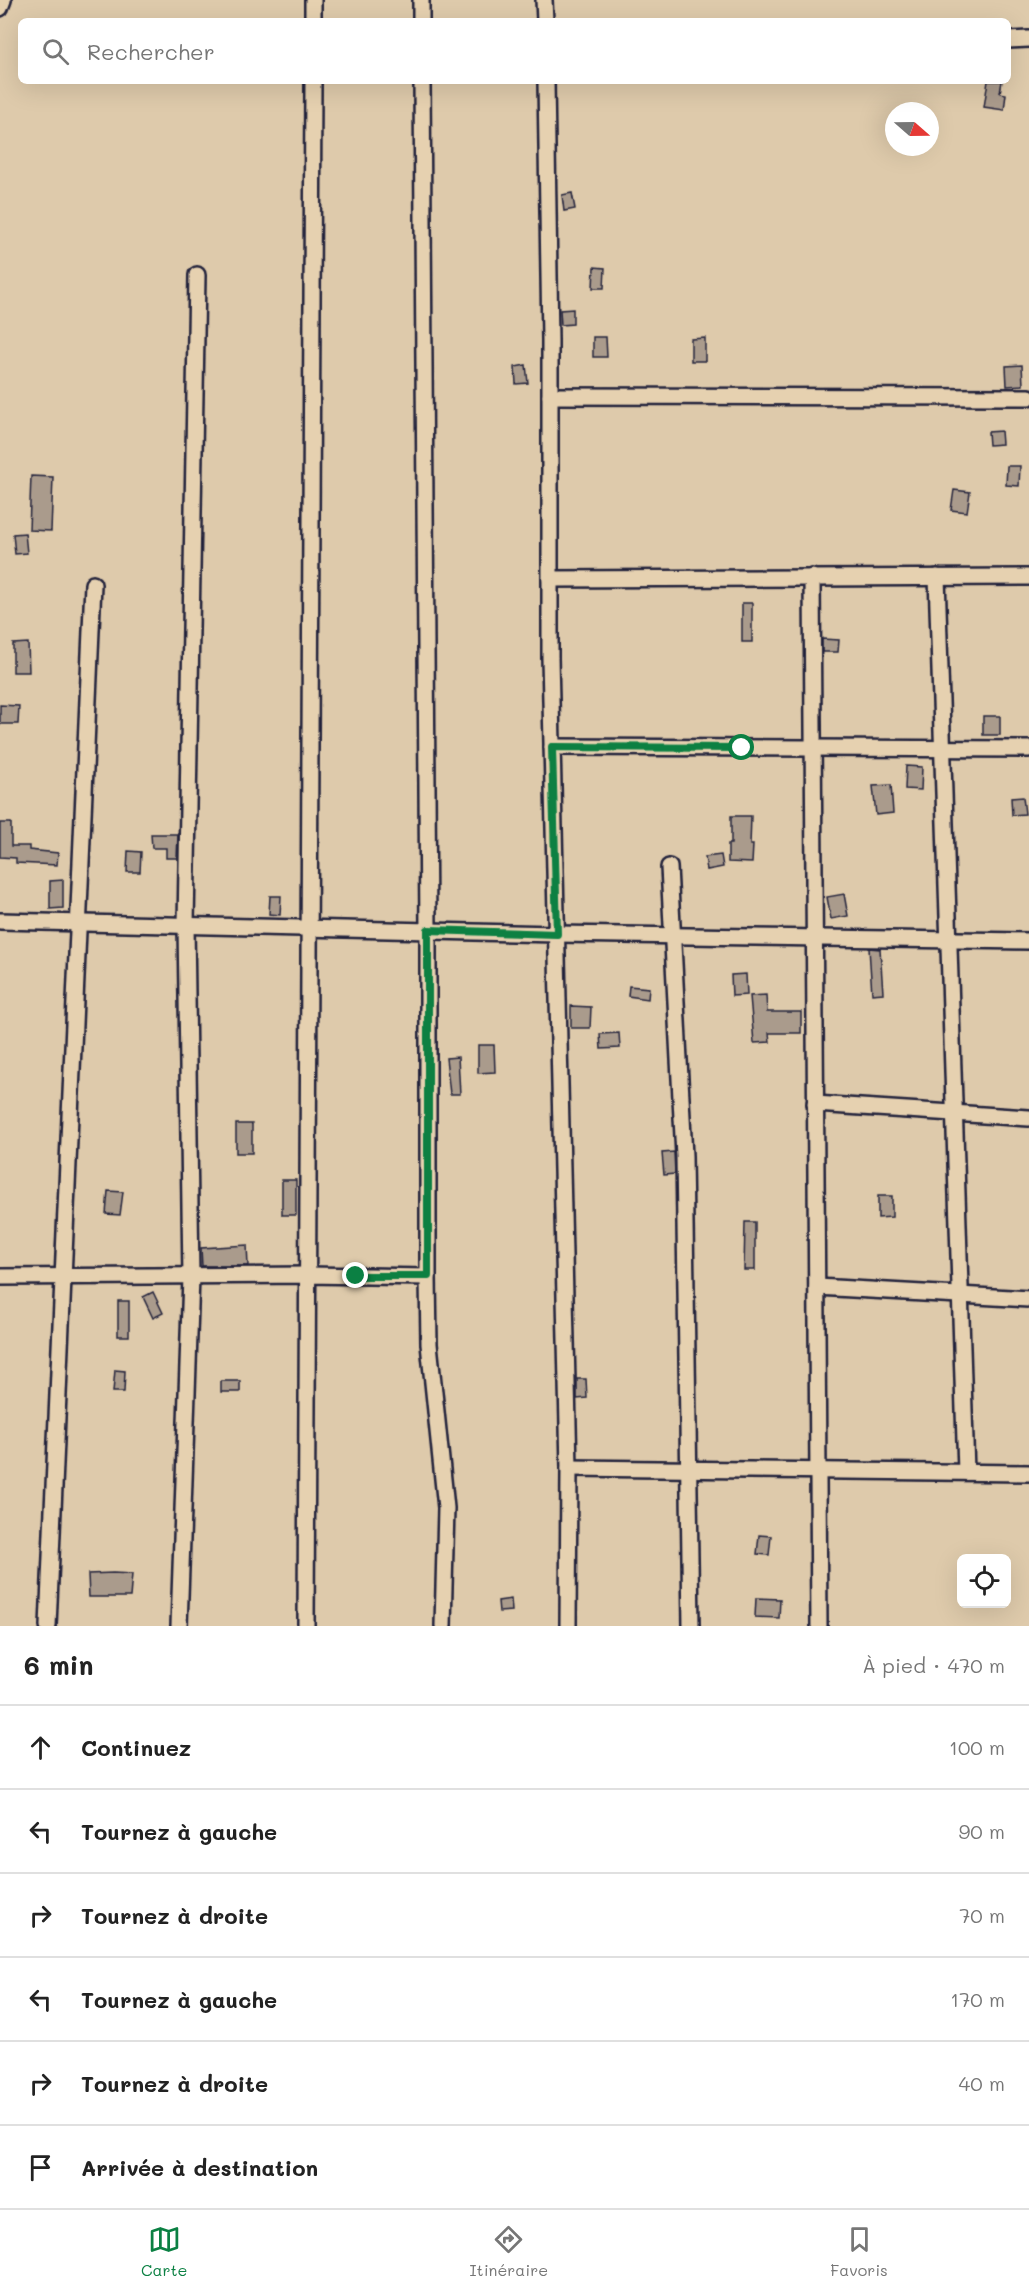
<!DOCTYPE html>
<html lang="fr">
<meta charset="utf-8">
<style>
body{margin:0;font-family:Mali,sans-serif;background:#f2f2f2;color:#222}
.controls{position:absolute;right:18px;bottom:18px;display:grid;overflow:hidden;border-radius:9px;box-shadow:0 6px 24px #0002}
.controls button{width:54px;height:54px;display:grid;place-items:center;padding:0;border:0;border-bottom:2px solid #e0e0e0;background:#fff;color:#222;font:30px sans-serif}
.compass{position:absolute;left:885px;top:102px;width:54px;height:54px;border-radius:50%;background:#fff;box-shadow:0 6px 24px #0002;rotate:110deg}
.stop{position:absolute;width:18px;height:18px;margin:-14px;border:4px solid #0b8043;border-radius:50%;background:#fff}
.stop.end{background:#0b8043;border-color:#fff;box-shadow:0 2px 6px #0008}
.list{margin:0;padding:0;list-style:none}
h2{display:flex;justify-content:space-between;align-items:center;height:78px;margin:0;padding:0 24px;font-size:26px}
h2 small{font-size:20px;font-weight:400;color:#767676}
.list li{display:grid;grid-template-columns:39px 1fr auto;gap:18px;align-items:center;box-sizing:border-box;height:84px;padding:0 24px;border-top:2px solid #e0e0e0}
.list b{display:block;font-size:22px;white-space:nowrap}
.list em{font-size:20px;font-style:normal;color:#767676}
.icon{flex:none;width:33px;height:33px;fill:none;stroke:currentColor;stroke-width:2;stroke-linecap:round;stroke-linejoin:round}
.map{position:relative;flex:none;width:1029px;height:1626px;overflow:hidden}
.search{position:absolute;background:#fff;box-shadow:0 6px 24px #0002;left:18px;right:18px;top:18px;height:66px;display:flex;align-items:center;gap:15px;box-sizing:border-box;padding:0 21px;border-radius:9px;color:#767676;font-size:22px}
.sheet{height:582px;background:#fff}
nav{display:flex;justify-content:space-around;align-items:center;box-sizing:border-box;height:84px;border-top:2px solid #e0e0e0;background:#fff;font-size:16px;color:#767676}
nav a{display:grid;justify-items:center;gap:3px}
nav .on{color:#0b8043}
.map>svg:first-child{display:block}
.building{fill:#aa9b8c;stroke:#22223b;stroke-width:1.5}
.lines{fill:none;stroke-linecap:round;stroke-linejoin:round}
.minor-casing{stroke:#22223b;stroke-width:20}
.minor{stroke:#e6d1b0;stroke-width:15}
.route{stroke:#0b8043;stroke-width:8}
</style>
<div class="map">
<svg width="1029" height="1626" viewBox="0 0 1029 1626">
<rect width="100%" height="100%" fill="#decaab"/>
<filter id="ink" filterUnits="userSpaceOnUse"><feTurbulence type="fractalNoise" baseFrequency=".0167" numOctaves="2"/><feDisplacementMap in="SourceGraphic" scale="12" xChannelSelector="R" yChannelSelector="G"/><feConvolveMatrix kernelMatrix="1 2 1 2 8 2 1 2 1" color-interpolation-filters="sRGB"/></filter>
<g filter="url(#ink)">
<g class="building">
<path d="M988,81H1002L1000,93L1006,94L1004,110L984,107Z"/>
<path d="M572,193L575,209L564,211L562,195Z"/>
<path d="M594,267L605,268L604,288H593Z"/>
<path d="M573,309V324L561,325L560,310Z"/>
<path d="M593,337H606L607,357H593Z"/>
<path d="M705,338V361H691V339Z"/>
<path d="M526,365L528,383L516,384L515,367Z"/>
<path d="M1022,365L1023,385L1007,386L1006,366Z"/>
<path d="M1001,431L1002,444L989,445L988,432Z"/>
<path d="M1007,466H1020L1019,486L1006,485Z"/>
<path d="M31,476L53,477L51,531L29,530Z"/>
<path d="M954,490L970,492L967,512L951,510Z"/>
<path d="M25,533L27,553L15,554L13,534Z"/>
<rect x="742" y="603" width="10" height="39"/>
<path d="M822,639L839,640L838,652H822Z"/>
<path d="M28,643L29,672H13V644Z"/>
<path d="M0,705L19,706L18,724H0Z"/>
<rect x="983" y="716" width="17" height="19"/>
<path d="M906,766L922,767L921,790L905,789Z"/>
<path d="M891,785L893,813L876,815L873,786Z"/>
<path d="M1023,797L1025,814L1012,815L1011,798Z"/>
<path d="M731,816H751L750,845H753L752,863L728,862V844H731Z"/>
<path d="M0,823H11V846H29V850L58,853L57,865L16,863V858L0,857Z"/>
<path d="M151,834H178L177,858H166V848H152Z"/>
<path d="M128,851L141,852L140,872H127Z"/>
<path d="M721,855L723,867L707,870L705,857Z"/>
<path d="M63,880V908L50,909V881Z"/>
<path d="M844,894L848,916L831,919L827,897Z"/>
<path d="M270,896H281L280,915L269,914Z"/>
<path d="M869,948L880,949L883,993L872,994Z"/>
<path d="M746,974L747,995L732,996L731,975Z"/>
<path d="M629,986L649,988L648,999L628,996Z"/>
<path d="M766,995L767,1012H801V1033H769L770,1042L754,1043L750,996Z"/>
<path d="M571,1006L591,1007L590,1028H571Z"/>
<path d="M619,1033L620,1048L601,1049L600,1034Z"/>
<path d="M478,1045H494L495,1072L478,1073Z"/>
<path d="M458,1057L460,1094H450L446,1058Z"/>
<rect x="236" y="1124" width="16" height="29"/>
<path d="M674,1152L675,1174L664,1175L662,1153Z"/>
<rect x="282" y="1180" width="14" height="35"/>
<path d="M108,1191L123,1192L120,1215L106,1214Z"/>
<path d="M878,1196H892V1217L878,1218Z"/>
<path d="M745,1222H755V1270H744Z"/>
<path d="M247,1245L248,1266H202L201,1248Z"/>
<path d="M153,1292L163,1313L153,1318L143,1297Z"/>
<rect x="118" y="1301" width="11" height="35"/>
<path d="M115,1370L125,1371L124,1392H113Z"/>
<path d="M577,1379H586L587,1398L577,1399Z"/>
<rect x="221" y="1381" width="19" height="11"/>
<path d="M759,1535L771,1536L769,1555L757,1554Z"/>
<path d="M113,1573L132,1574L130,1597H89L88,1574Z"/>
<path d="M756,1598L780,1599L779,1618L755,1617Z"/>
<path d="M511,1599L512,1611L499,1612L498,1601Z"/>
</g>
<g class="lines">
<defs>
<g id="minor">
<path d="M421,0V21"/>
<path d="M544,0L545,21"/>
<path d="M0,8L3,0"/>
<path d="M313,21V0"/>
<path d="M1008,40L1029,39"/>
<path d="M422,81L428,930V1277L429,1344L446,1508L443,1626"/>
<path d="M546,81L550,340V658L569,1468L568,1626"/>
<path d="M550,396L1029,397"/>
<path d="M812,577L819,1626"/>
<path d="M937,577L966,1472"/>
<path d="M550,579L1029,577"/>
<path d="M552,747L1029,749"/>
<path d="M669,867L684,1156L691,1626"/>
<path d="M0,921L557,934L1029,941"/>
<path d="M815,1104L1029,1118"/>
<path d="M0,1277L308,1275L428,1277"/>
<path d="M817,1287L1029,1299"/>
<path d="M569,1468L1029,1473"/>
<path d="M48,1626L93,584"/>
<path d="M179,1626L191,1277L186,925L197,275"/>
<path d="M306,1626L313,81"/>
</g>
</defs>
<use href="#minor" class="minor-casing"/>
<use href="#minor" class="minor"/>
</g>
</g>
<g class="lines" filter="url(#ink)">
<path class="route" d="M356,1276H428V930L557,934L552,747L742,748"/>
</g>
</svg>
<div class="controls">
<button><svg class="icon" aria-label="locate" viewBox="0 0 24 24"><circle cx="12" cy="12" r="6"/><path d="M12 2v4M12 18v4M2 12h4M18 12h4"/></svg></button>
</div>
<svg class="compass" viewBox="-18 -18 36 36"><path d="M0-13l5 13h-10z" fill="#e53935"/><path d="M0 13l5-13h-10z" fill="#767676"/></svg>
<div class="stop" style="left:742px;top:748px"></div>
<div class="stop end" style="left:356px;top:1276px"></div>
<div class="search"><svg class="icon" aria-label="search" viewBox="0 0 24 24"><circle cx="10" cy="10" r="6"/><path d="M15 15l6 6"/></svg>Rechercher</div>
</div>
<section class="sheet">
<h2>6 min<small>À pied · 470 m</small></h2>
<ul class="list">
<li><svg class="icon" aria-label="ahead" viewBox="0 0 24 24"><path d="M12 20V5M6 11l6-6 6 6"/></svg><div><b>Continuez</b></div><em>100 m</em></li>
<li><svg class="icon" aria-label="left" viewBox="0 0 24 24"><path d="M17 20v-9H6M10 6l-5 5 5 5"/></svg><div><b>Tournez à gauche</b></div><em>90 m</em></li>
<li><svg class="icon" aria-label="right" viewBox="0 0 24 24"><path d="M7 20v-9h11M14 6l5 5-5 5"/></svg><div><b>Tournez à droite</b></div><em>70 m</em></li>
<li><svg class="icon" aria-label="left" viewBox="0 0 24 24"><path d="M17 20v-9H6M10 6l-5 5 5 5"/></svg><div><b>Tournez à gauche</b></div><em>170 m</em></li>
<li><svg class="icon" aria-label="right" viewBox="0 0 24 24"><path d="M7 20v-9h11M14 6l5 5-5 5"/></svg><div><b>Tournez à droite</b></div><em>40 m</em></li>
<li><svg class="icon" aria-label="arrive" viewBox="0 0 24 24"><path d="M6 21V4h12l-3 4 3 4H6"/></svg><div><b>Arrivée à destination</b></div></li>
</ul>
</section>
<nav>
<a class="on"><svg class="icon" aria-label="map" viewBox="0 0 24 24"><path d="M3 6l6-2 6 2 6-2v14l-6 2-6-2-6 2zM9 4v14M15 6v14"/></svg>Carte</a>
<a><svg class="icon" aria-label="directions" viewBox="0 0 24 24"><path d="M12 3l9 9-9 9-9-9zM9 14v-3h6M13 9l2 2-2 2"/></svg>Itinéraire</a>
<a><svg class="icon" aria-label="saved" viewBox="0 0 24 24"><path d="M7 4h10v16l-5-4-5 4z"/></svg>Favoris</a>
</nav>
